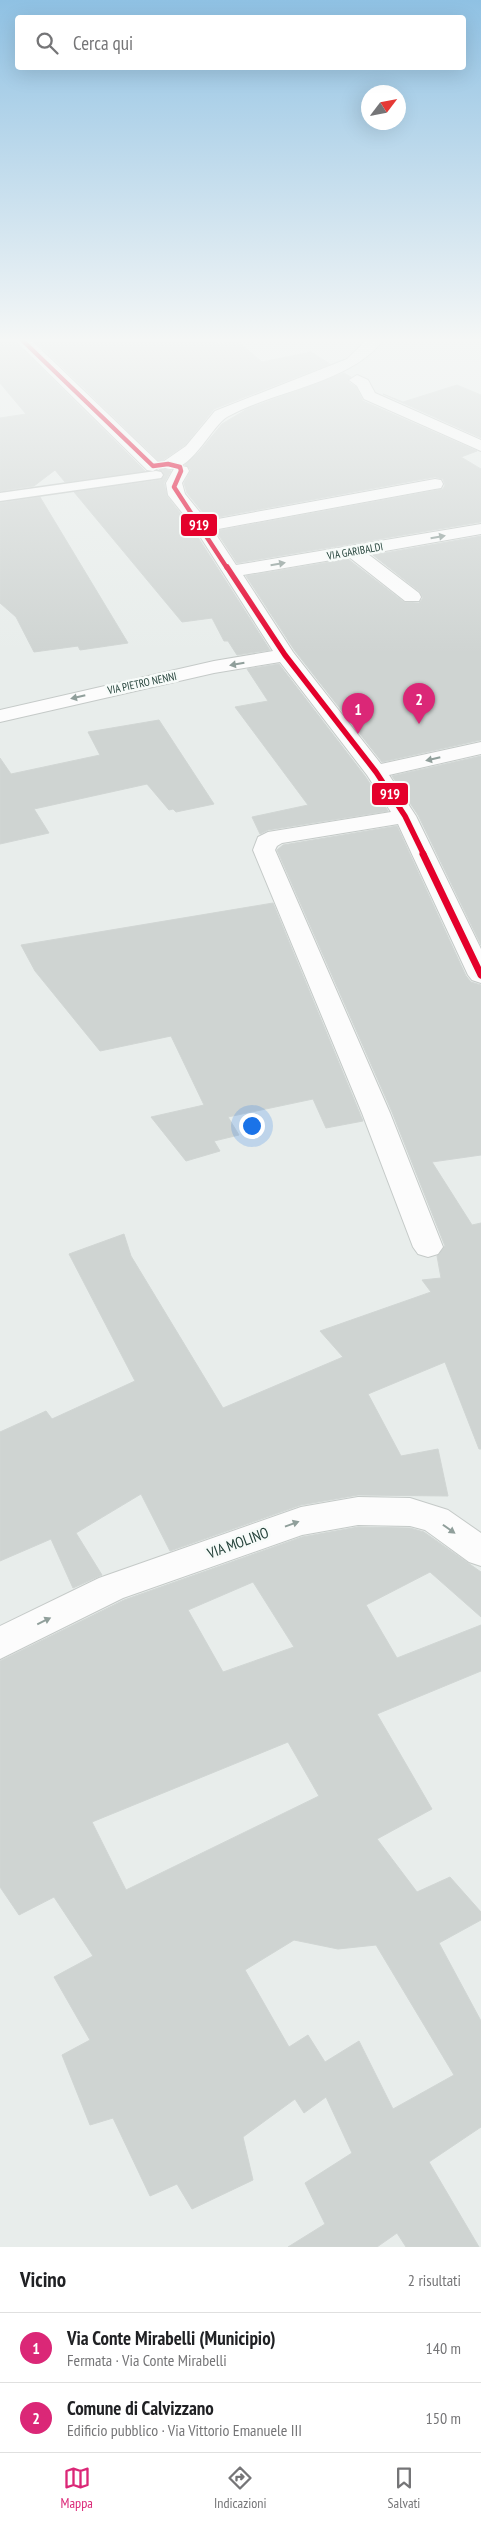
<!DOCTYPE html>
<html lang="it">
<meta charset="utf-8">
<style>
body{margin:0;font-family:"PT Sans Narrow",sans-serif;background:#f6f6f6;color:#202124}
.compass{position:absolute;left:361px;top:85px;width:45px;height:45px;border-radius:50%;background:#fff;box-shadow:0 5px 20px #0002;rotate:58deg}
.you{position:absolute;left:251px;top:1125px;width:18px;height:18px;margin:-12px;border:4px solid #fff;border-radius:50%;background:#1a73e8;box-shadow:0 0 0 8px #1a73e833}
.badge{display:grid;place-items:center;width:32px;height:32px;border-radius:50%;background:#db2777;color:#fff;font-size:16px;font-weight:700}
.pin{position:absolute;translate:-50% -41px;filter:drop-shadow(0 1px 2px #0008)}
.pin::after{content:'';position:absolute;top:26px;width:18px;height:15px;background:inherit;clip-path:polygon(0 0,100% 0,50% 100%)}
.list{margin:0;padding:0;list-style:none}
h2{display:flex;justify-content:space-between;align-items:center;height:65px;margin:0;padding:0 20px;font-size:21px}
h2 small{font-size:16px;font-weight:400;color:#757577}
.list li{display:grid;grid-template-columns:32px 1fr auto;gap:15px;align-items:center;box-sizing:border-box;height:70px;padding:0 20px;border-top:1px solid #e0e0e0}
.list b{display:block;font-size:19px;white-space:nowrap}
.list p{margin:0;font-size:16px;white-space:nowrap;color:#757577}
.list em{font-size:16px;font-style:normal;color:#757577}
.icon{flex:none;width:28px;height:28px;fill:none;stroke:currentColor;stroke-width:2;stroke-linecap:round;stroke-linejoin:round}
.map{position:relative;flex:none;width:481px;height:2247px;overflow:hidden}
.search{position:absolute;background:#fff;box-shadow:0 5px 20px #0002;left:15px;right:15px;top:15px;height:55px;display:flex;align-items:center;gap:12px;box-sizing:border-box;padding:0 18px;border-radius:5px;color:#757577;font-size:19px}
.sheet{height:205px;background:#fff}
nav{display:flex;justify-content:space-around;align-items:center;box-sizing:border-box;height:70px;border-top:1px solid #e0e0e0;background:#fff;font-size:14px;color:#757577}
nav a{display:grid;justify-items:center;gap:2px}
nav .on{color:#db2777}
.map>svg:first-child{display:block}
.building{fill:#cfd4d2;stroke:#d1d6d4;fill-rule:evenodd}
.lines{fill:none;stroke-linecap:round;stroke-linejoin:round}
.service-casing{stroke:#c5cac8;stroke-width:3}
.minor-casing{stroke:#c5cac8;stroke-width:2}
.service{fill:#fcfcfc;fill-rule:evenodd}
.minor{fill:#fcfcfc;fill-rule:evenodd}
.bus-1-far2-casing{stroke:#f7fbf9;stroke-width:7}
.bus-1-far1-casing{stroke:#f7fbf9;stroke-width:8}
.bus-1-casing{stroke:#f7fbf9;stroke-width:11}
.bus-1-far2{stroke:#e4002b;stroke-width:4.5}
.bus-1-far1{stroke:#e4002b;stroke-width:5.5}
.bus-1{stroke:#e4002b;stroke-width:7}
.oneway{fill:#909f9b}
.labels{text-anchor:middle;stroke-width:5;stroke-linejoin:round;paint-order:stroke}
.far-street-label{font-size:11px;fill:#24423a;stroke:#f7fbf9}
.near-street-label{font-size:15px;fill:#24423a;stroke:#f7fbf9}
.line-badge{stroke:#f7fbf9;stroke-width:2}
.badge-label{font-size:14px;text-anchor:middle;font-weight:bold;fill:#fff}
</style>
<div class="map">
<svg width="481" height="2247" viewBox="0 0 481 2247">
<rect width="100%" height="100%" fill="#e8edeb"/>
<g class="building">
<path d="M0,339H12L145,471L65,482L55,470L34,486L0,491V418L26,414L0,383Z"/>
<path d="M33,339H210L217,344L236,340L262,362L311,352L330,364L214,409L185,445L160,462Z"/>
<path d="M344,373L351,377L348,382L356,387L363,401L477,451L461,457L481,469V522L237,563L216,531L443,489L445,485L443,479L435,477L208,519L187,493L184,483L191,470L185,465L199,452L222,424L247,409Z"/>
<path d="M457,385L481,395V438L383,394L403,402Z"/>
<path d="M161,468L171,471L164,483L167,496L194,531L270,650L237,655L228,641H224L212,618L182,622L74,492L161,480L165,476L163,471L159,470Z"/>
<path d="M40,497L128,643L80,650L78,646L34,652L16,617L0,603V503Z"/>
<path d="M481,536V740L382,762L295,651L246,576L348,559L404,602L419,603L423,598L420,592L373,555Z"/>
<path d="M279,664L365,776L388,811L268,830L260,834L252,817L308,805L235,707L268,701L247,669Z"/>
<path d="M159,720L214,804L176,812L173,809L169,810L147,784L34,809L49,833L0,844V758L11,774L100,755L88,732Z"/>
<path d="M481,756V945L418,815L392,776Z"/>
<path d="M397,826L466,976L471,982L481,985V1155L432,1162L472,1225L481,1223V1449H479L445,1362L368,1394L401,1456L438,1449L448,1496L358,1495L301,1505L170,1551L141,1494L76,1533L102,1575L73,1588L51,1539L0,1561V1432L46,1411L52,1419L135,1381L69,1254L124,1234L131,1256L223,1408L343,1357L320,1331L431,1292L422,1280L441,1278L437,1256L445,1246L392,1112L277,850L283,845Z"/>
<path d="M273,903L363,1121L326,1128L313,1099L228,1117L239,1135L214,1141L220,1151L186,1161L151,1117L204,1105L171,1036L100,1051L35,971L21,945Z"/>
<path d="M358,1527L410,1528L424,1532L481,1572V1617L430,1572L366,1605L397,1658L481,1625V1671L377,1714L432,1809L377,1839L417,1892L450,1877L481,1912V1920L439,1943L481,2021V2127L429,2162L479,2247H406L397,2233L377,2247H288L325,2224L305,2183L352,2153L326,2097L304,2113L295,2099L243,2137L253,2180L192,2209L177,2184L150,2196L113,2118L90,2125L62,2055L90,2040L54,1977L93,1956L54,1897L19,1915L0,1887V1661L124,1600L302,1537ZM253,1582L294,1647L223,1672L188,1610ZM288,1742L319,1796L126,1890L92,1822ZM294,1940L338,1949L376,1945L454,2075L393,2109L359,2041L325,2062L308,2035L289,2047L245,1970Z"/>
</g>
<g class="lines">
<defs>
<path id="service" d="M156,471L161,472L163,475L161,478L0,501V493Z"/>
<g id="minor">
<path d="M14,339H30L160,464L186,446L215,411L347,359L368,339H384C351,384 274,390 227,417C210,427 187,482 161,466L153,471L147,470Z"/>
<path d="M357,375L368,380L375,393L481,440V451L364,399L357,386L349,380Z"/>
<path d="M181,466L187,467L189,471L182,483L185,494L207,521L435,479L441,480L443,484L441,488L435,489L213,530L236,565L481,524V534L368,554L419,593L421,597L419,601H405L349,557L243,575L293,652L381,764L481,742V754L389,775L416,816L481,949V983L472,980L468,975L398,824L282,843L277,846L275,850L390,1113L443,1247L438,1254L428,1257L418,1254L413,1247L362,1113L253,850L258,837L268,832L391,812L367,775L280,662L214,673L0,722V710L214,661L273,651L196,530L168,495L166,483L175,467Z"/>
<path d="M358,1497L410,1498L448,1510L481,1533V1566L469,1562L425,1530L410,1526L358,1525L302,1535L123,1598L0,1659V1626L99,1578L301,1507Z"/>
</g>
</defs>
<use href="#service" class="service-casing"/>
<use href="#minor" class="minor-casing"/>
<use href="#service" class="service"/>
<use href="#minor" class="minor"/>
<defs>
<path id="bus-1-far2" d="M21,339L153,466L168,464L180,467L181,471L174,487L227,568"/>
<path id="bus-1-far1" d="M227,567L285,655L376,772L405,816L424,855"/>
<path id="bus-1" d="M423,854L481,975"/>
</defs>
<use href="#bus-1-far2" class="bus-1-far2-casing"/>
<use href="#bus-1-far1" class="bus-1-far1-casing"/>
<use href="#bus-1" class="bus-1-casing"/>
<use href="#bus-1-far2" class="bus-1-far2"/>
<use href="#bus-1-far1" class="bus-1-far1"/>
<use href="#bus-1" class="bus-1"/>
</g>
<defs><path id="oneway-solid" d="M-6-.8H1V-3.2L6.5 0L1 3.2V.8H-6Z" transform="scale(1.25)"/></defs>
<g class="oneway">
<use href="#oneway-solid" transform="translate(438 537) rotate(-10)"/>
<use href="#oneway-solid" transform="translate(278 564) rotate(-10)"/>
<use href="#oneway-solid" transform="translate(237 664) rotate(170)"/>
<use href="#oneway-solid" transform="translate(78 697) rotate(167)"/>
<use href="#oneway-solid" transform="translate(433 759) rotate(167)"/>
<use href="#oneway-solid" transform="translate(292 1524) rotate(-20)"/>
<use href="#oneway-solid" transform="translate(449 1529) rotate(35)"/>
<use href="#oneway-solid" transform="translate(44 1621) rotate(-26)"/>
</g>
<linearGradient id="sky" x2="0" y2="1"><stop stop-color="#8fc1e3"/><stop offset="0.52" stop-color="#f5f7f6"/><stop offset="1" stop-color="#f5f7f6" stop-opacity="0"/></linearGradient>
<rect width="481" height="654" fill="url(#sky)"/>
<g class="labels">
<g class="far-street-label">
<text transform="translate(355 551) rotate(-10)" y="4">VIA GARIBALDI</text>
<text transform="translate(142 683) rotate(-12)" y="4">VIA PIETRO NENNI</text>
</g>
<g class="near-street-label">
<text transform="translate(238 1543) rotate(-20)" y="5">VIA MOLINO</text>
</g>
</g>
<g class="line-badge">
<rect x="180" y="513" width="38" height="24" rx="5" fill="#e4002b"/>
<rect x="371" y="782" width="38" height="24" rx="5" fill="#e4002b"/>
</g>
<g class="badge-label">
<text x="199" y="530">919</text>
<text x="390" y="799">919</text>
</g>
</svg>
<svg class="compass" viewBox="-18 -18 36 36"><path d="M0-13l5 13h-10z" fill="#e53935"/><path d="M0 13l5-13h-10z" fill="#757577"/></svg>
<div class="you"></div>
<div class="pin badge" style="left:358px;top:734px">1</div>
<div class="pin badge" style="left:419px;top:724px">2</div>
<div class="search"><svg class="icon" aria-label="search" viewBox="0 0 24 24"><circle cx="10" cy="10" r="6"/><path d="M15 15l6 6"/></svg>Cerca qui</div>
</div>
<section class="sheet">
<h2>Vicino<small>2 risultati</small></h2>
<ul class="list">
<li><span class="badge">1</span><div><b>Via Conte Mirabelli (Municipio)</b><p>Fermata · Via Conte Mirabelli</p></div><em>140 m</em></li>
<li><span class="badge">2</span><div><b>Comune di Calvizzano</b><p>Edificio pubblico · Via Vittorio Emanuele III</p></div><em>150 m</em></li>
</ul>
</section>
<nav>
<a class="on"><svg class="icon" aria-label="map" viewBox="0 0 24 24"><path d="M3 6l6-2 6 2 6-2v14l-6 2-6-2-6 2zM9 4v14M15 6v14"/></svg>Mappa</a>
<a><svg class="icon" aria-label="directions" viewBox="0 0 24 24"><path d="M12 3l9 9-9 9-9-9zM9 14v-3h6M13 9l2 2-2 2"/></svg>Indicazioni</a>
<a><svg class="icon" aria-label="saved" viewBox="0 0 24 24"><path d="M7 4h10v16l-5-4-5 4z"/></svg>Salvati</a>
</nav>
